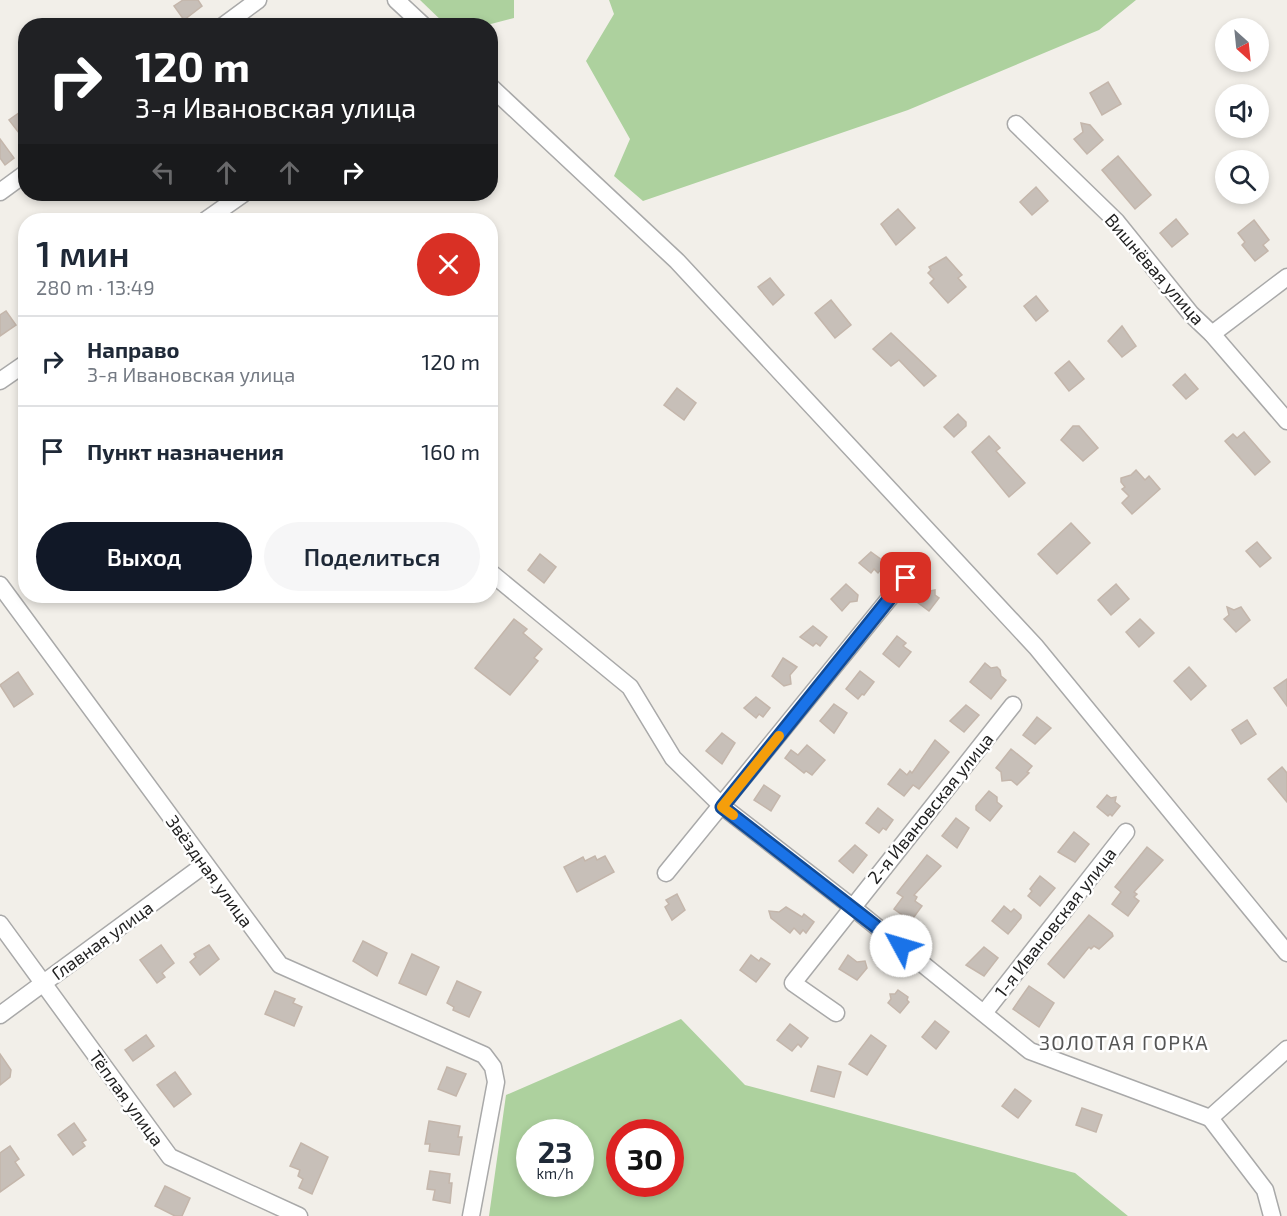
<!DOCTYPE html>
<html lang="ru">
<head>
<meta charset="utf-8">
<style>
	:root { --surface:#fff; --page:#f6f6f7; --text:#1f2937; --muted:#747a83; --line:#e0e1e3; --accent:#111827 }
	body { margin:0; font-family:"Exo 2",sans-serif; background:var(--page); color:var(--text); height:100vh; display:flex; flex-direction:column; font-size:22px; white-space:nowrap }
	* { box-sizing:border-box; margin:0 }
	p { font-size:20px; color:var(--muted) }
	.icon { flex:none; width:33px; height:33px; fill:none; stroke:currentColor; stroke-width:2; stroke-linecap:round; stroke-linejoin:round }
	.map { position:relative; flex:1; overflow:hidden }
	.sheet { position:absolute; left:18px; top:213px; width:480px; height:390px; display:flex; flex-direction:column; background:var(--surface); border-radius:24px; box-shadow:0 3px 9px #0003 }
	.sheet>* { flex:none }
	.top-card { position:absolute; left:18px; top:18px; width:480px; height:183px; border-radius:24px; box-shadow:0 3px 9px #0003; background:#202124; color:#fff; overflow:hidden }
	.needle { width:39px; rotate:153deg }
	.fabs { position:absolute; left:1215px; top:18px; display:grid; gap:12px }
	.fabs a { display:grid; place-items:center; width:54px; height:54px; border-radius:50%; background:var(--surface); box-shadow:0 3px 9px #0003; font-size:30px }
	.speed { position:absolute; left:516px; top:1119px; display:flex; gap:12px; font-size:30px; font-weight:700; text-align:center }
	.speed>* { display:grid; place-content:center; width:78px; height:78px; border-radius:50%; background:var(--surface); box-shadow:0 3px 9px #0003; line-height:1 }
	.speed small { font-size:15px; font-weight:400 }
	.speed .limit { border:9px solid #d22; background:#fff; color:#111 }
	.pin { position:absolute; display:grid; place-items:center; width:51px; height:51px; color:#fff; margin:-26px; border-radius:12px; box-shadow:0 3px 9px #0006 }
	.me { position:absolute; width:66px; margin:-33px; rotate:309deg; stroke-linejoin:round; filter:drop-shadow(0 0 4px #0008) }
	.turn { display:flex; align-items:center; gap:21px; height:126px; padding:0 18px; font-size:27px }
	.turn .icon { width:78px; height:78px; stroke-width:2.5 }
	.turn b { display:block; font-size:42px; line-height:51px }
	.lanes { display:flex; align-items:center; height:57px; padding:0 18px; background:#0003; justify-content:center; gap:30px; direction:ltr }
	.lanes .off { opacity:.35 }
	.round { display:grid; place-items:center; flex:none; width:63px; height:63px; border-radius:32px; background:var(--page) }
	.summary { display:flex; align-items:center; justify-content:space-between; height:102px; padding:0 18px }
	h1 { font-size:36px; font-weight:600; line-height:45px }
	.action { display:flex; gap:12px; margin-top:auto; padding:12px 18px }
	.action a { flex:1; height:69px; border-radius:36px; background:var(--accent); color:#fff; font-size:24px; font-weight:600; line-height:69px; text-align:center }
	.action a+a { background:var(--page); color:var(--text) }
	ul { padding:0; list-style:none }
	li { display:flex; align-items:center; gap:18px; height:90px; padding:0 18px; border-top:2px solid var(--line) }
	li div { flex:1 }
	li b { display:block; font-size:22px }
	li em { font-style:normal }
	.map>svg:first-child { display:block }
	.forest { fill:#add19e; fill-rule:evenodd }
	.building { fill:#c7bfb8; stroke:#c4b6ab; stroke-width:1.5 }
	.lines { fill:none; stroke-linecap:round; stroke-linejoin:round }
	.minor-casing { stroke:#a9a9a9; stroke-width:19 }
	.minor { stroke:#fff; stroke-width:16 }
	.route-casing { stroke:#114b97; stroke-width:15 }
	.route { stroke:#1a73e8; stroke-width:10 }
	.slow { stroke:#f59e0b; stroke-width:10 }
	.labels { text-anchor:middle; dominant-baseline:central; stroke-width:5; stroke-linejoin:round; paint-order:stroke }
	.street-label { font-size:18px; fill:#222; stroke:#fff }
	.neighbourhood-label { font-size:20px; letter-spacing:1.5px; fill:#555; stroke:#fff }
</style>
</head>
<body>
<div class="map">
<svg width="1287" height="1216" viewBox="0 0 1287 1216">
	<rect width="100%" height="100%" fill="#f2efe9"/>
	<g class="forest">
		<path d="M420 0H514V18L487 25H446Z"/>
		<path d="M609 0H1136L1099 30 908 110 643 201 614 176 630 139 586 61 614 14Z"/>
		<path d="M681 1019 745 1085 1075 1173 1128 1216H489L506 1095ZM530 1132H580V1184H530ZM620 1132H670V1184H620Z"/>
	</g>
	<g class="building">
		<path d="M183 0H198L202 6 184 20 174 6Z"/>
		<path d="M1108 82 1121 104 1102 115 1090 93Z"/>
		<path d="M26 108V142L9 120Z"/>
		<path d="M1081 123 1090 125 1103 140 1087 154 1074 139 1083 132Z"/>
		<path d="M0 139 14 158 5 165 0 158Z"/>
		<path d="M1118 156 1151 195 1135 209 1102 170Z"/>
		<path d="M1036 187 1048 201 1032 215 1020 202Z"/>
		<path d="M898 209 915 228 896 245 881 224Z"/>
		<path d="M1176 219 1188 234 1172 247 1160 233Z"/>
		<path d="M1254 220 1269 240 1263 245 1268 251 1255 261 1242 245 1245 242 1238 233Z"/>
		<path d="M946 257 962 275 958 278 966 287 948 303 930 283 934 279 928 273 931 270 929 267Z"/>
		<path d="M770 278 784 295 773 305 758 287Z"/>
		<path d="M1036 296 1048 311 1036 321 1024 306Z"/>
		<path d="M831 300 851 325 835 338 815 313Z"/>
		<path d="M6 311 16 325 0 336V315Z"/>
		<path d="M1122 326 1136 346 1122 357 1108 341Z"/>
		<path d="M891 333 936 376 924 386 899 360 891 366 873 349Z"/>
		<path d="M1069 361 1084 379 1069 391 1055 373Z"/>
		<path d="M1185 374 1198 389 1186 399 1173 385Z"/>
		<path d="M677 388 696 403 684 420 664 405Z"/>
		<path d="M958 414 966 422V426L954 437 944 427Z"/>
		<path d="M1073 426H1079L1098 448 1083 461 1061 440Z"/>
		<path d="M1244 432 1270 462 1255 475 1225 441 1233 434 1237 438Z"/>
		<path d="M989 436 1000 448 996 451 1025 483 1009 497 972 452Z"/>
		<path d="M1136 470 1145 480 1149 476 1160 489 1132 514 1122 503 1129 496 1122 489 1125 487 1121 482V478L1131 475Z"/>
		<path d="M1071 523 1090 543 1057 574 1038 554Z"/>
		<path d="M1257 542 1271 558 1260 567 1246 551Z"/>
		<path d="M871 552 886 563 878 573 874 569 871 573 859 563Z"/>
		<path d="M540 554 556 567 544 583 528 570Z"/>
		<path d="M846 584 858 595 857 601 850 602 842 611 831 599Z"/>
		<path d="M1116 584 1129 599 1111 615 1098 600Z"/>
		<path d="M925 587 930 591 935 590V595L939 598 929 611 917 602 919 599 917 597Z"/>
		<path d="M1227 607 1234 610 1241 607 1250 620 1236 632 1224 619 1229 615Z"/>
		<path d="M514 619 527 629 523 633 542 649 534 658 538 661 510 695 475 668Z"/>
		<path d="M1140 619 1154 633 1139 647 1126 632Z"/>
		<path d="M813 626 827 637 820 646 816 643 813 646 800 637Z"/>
		<path d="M897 636 906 643 903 646 911 652 899 667 883 654Z"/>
		<path d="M783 658 797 667 790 675 791 684 784 686 772 676Z"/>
		<path d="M985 663 991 668 997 667 1000 670 1001 676 1006 680 991 699 970 682Z"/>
		<path d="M1189 667 1206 686 1191 700 1174 681Z"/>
		<path d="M860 671 874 682 864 695 862 694 858 699 846 689Z"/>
		<path d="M18 672 33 694 14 707 0 685Z"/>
		<path d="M1287 679V706L1274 688Z"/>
		<path d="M756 697 770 708 763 717 759 714 756 718 744 708Z"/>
		<path d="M834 704 847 713 834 733 820 721Z"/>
		<path d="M966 705 979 715 964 732 950 721Z"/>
		<path d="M1037 717 1051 728 1035 744 1023 735Z"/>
		<path d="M1247 720 1256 734 1241 744 1232 730Z"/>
		<path d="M722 733 735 743 722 764 706 751Z"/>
		<path d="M935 740 949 752 919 789 913 785 904 796 888 784 900 769 907 775 910 771 912 773Z"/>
		<path d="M807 745 825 760 812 775 806 771 804 773 785 758 791 750 798 755Z"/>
		<path d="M1011 749 1032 766 1027 772 1029 773 1017 785 1011 780 1002 781 1001 772 996 768Z"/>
		<path d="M1282 767 1287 773V802L1268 779Z"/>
		<path d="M764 785 780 796 771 811 754 800Z"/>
		<path d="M989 791 997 797V802L1002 806 990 821 976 810V806Z"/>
		<path d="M1107 795 1111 798 1116 797 1115 802 1120 806 1112 816 1110 814 1108 816 1097 807Z"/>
		<path d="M878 808 893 820 886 830 883 828 879 833 866 823Z"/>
		<path d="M956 818 969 828 957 848 942 836Z"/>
		<path d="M1074 832 1089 844 1075 862 1058 852Z"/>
		<path d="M855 845 867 855 853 873 839 861Z"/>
		<path d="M1147 847 1163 860 1134 892 1137 894 1134 897 1139 901 1128 916 1112 904 1121 892 1115 887Z"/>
		<path d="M927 855 941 866 914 895 917 897 915 901 922 906 911 921 894 909 903 897 897 893Z"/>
		<path d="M595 856 597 860 605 856 614 872 577 892 564 867 583 857 585 861Z"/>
		<path d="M1040 876 1055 888 1040 906 1028 896 1032 891 1030 889Z"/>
		<path d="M677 894 685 910 672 920 665 907 669 904 666 900Z"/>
		<path d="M1004 906 1011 912 1014 909 1021 915V918L1008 934 992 921Z"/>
		<path d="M786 907 802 917 804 914 814 922 806 933 803 930 800 934 794 928 790 933 771 918 769 911 779 912Z"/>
		<path d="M1089 915 1112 933 1113 936 1099 949 1094 946 1091 949 1089 947 1064 978 1048 964Z"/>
		<path d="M363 941 387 953 377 976 353 961Z"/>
		<path d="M161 945 174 963 162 973 165 977 157 983 140 960Z"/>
		<path d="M209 945 219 959 200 975 190 962 196 957 194 954Z"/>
		<path d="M984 947 998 958 984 976 966 965Z"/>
		<path d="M412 954 439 967 426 995 399 983Z"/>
		<path d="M751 955 759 961 761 958 770 964 756 982 740 970Z"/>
		<path d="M848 955 857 962 865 961 867 968 857 980 839 969Z"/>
		<path d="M457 981 481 992 469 1017 453 1010 454 1007 447 1003Z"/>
		<path d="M1029 986 1054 1003 1039 1027 1013 1009Z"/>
		<path d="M898 990 908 997 907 1000 909 1002 900 1013 888 1003 891 999 890 994H895Z"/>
		<path d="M275 991 295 999 293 1003 302 1007 294 1026 265 1014Z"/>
		<path d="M935 1021 949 1032 936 1049 922 1037Z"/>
		<path d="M790 1024 808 1038 801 1047 798 1044 792 1051 777 1040Z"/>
		<path d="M146 1035 154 1046 133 1061 125 1050Z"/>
		<path d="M871 1035 886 1046 867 1075 849 1064Z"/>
		<path d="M0 1054 11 1070 10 1077 0 1085Z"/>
		<path d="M818 1066 841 1072 834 1097 811 1091Z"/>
		<path d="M447 1067 466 1074 456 1096 438 1089Z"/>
		<path d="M175 1072 191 1094 174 1107 157 1085Z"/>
		<path d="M1015 1089 1031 1101 1018 1118 1002 1106Z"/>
		<path d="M1082 1108 1102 1115 1096 1132 1076 1125Z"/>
		<path d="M429 1121 460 1126 458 1137H462L459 1155 429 1151 430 1144H425Z"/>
		<path d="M74 1123 86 1140 82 1142 85 1146 73 1155 58 1135Z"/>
		<path d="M301 1143 328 1157 312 1194 299 1188 303 1179 298 1176 300 1170 290 1166Z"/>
		<path d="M10 1146 19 1159 15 1162 24 1175 0 1192V1153Z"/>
		<path d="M430 1171 450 1174 449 1183H452L450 1203 433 1200 435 1190 427 1189Z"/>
		<path d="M165 1186 190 1198 182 1216H175L155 1206Z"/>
	</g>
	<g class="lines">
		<defs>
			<g id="minor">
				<path d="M396 0 424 26"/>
				<path d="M223 26 258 0"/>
				<path d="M490 86 677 261 1036 647 1287 953"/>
				<path d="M1016 124 1116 221 1191 314 1212 334 1287 421"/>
				<path d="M0 192 26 173"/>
				<path d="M206 220 243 194"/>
				<path d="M1212 334 1287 277"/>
				<path d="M0 381 26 363"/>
				<path d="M490 572 630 687 673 758 722 806 851 906 1030 1051 1210 1118"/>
				<path d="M0 585 280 965 484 1055 493 1067 496 1082 471 1216"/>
				<path d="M666 873 906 578"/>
				<path d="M0 924 170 1157 299 1216"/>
				<path d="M836 1013 793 983 1013 705"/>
				<path d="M984 1013 1126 832"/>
				<path d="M0 1015 204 865"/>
				<path d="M1210 1118 1265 1190 1272 1216"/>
				<path d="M1210 1118 1287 1049"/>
			</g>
		</defs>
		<use href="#minor" class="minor-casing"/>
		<use href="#minor" class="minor"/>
	</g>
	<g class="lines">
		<defs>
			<path id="route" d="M901 946 722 807 906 578"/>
		</defs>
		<use href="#route" class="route-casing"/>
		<use href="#route" class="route"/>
		<path class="slow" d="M733 815 722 807 779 736"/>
	</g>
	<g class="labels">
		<g class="street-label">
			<text transform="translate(1155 269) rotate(49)">Вишнёвая улица</text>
			<text transform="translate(930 808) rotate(-51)">2-я Ивановская улица</text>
			<text transform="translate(210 871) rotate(54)">Звёздная улица</text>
			<text transform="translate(1055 922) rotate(-52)">1-я Ивановская улица</text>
			<text transform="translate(102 940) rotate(-36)">Главная улица</text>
			<text transform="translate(127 1098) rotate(54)">Тёплая улица</text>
		</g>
		<g class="neighbourhood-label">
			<text x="1124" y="1042">ЗОЛОТАЯ ГОРКА</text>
		</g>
	</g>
</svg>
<div class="fabs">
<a><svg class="needle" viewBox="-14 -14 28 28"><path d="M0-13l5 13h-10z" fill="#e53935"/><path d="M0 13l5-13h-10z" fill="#747a83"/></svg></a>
<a><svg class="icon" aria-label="sound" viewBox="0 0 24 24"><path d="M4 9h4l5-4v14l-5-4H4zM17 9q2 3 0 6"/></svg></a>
<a><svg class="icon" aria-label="search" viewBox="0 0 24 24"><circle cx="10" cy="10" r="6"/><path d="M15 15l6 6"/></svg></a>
</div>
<div class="speed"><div>23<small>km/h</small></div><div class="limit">30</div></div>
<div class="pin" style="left:906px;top:578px;background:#d93025"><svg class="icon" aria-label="arrive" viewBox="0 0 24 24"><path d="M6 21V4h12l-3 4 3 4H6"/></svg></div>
<svg class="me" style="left:901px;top:946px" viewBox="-20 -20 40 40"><circle r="19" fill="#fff"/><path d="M0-13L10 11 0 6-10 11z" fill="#1a73e8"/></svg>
<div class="top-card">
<div class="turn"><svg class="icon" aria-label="right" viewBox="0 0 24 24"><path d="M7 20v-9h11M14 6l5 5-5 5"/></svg><div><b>120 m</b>3-я Ивановская улица</div></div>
<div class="lanes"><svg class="icon off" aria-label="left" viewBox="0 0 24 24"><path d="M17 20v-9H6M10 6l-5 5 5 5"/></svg><svg class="icon off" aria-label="ahead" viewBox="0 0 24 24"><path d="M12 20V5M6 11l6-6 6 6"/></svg><svg class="icon off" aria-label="ahead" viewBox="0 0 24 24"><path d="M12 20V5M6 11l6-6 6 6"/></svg><svg class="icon" aria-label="right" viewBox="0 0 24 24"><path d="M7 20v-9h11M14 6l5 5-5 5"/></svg></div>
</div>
<section class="sheet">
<div class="summary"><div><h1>1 мин</h1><p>280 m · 13:49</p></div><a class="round" style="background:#d93025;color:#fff"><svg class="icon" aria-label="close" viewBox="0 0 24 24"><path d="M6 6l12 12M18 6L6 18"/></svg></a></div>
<ul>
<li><svg class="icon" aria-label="right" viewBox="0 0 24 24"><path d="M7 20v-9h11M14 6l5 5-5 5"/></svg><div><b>Направо</b><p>3-я Ивановская улица</p></div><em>120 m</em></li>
<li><svg class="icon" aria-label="arrive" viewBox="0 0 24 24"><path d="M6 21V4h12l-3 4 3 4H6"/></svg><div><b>Пункт назначения</b></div><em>160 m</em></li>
</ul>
<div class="action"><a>Выход</a><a>Поделиться</a></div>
</section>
</div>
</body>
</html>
